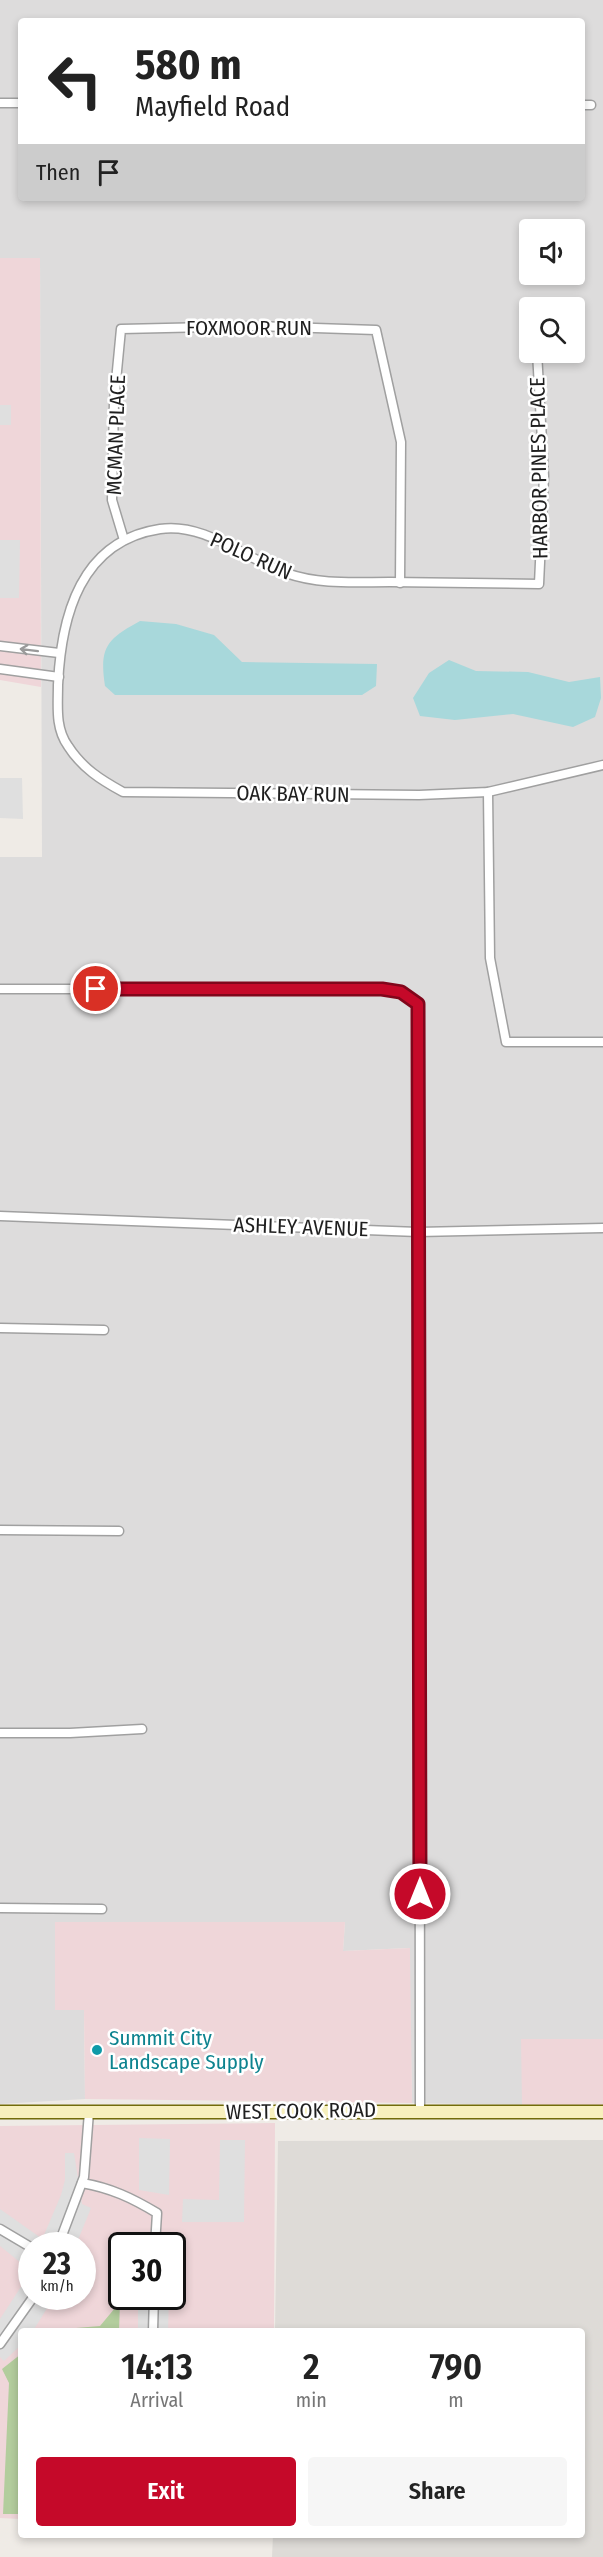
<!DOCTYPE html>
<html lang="en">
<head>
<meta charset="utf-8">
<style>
	:root { --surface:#fff; --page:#f6f6f6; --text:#222; --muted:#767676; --accent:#c50929 }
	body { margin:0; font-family:"Fira Sans Condensed",sans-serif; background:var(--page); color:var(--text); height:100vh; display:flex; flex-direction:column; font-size:22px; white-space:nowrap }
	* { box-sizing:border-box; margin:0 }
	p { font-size:20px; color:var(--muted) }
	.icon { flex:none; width:33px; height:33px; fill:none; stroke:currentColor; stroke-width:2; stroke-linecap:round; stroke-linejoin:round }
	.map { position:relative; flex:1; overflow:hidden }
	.details { position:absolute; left:18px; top:2328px; width:567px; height:210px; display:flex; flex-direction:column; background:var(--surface); border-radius:6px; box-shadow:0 3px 9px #0003 }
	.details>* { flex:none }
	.hud { position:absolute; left:18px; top:18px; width:567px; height:183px; border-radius:6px; box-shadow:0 3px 9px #0003; background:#fff; color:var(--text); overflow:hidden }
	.controls { position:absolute; left:519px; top:219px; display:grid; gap:12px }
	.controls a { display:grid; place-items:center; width:66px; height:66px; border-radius:6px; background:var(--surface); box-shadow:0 3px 9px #0003; font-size:30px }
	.speed { position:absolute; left:18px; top:2232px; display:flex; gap:12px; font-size:30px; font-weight:700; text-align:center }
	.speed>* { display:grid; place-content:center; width:78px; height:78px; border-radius:50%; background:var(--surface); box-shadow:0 3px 9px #0003; line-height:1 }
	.speed small { font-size:15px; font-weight:400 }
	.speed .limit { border:3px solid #111; border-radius:9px; background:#fff; color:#111 }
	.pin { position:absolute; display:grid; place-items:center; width:51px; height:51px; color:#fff; margin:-26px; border:3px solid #fff; border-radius:50%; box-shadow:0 2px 6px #0007 }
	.me { position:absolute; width:66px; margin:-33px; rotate:0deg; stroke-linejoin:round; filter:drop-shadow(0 0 4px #0008) }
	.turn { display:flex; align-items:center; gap:21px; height:126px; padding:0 18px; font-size:27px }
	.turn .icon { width:78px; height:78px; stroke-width:2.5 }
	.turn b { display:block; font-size:42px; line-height:51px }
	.then { display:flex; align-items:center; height:57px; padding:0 18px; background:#0003; gap:12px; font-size:22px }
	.eta { display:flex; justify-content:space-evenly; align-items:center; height:102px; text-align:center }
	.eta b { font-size:36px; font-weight:600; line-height:42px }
	.cta { display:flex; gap:12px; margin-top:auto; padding:12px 18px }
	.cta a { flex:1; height:69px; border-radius:6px; background:var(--accent); color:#fff; font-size:24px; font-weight:600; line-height:69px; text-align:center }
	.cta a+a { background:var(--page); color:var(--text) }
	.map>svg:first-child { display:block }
	.residential { fill:#dddcdc; fill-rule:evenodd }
	.commercial { fill:#efd6d9; fill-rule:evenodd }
	.airport { fill:#dedbd7 }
	.forest { fill:#b3cd9d }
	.parking { fill:#dfdfdf }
	.water { fill:#a8d8db }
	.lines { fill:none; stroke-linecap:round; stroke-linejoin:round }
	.street-casing { stroke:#a0a0a0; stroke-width:11 }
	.secondary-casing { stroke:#726c0a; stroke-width:15 }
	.street { stroke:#fff; stroke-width:8 }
	.secondary { stroke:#f7f0bd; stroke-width:12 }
	.oneway { stroke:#9a9a9a }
	.route-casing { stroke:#80061b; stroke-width:15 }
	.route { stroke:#c50929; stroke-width:10 }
	.culture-dot { fill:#0f9aa8; stroke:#fff; stroke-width:2 }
	.labels { text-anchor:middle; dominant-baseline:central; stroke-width:5; stroke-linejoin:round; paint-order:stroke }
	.street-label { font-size:21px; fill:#1f1f1f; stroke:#fff }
	.culture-label { font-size:21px; fill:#0d838f; stroke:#fff; text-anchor:start }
</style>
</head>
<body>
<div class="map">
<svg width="603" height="2557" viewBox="0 0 603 2557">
	<rect width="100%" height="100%" fill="#efebe6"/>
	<path class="residential" d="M0 0H603V2039H522V2105L412 2103 409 1948 343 1951 345 1922H56L55 2009 84 2010 85 2099 0 2104V857H42L40 258H0ZM21 21H582V198H21ZM530 230H574V274H530ZM530 308H574V352H530Z"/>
	<g class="commercial">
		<path d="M0 258H40L41 687 0 680Z"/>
		<path d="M55 1922H345L343 1951 410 1948 412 2103 85 2099 84 2010H55Z"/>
		<path d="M521 2039H603V2105H522Z"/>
		<path d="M275 2123 274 2331H21V2519L0 2518V2126ZM32 2246H82V2296H32ZM122 2246H172V2296H122Z"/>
	</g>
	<path class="airport" d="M603 2140V2557H272L273 2535H582V2331H275L278 2141Z"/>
	<g class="forest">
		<path d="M120 2302 119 2331H40L100 2326Z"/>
		<path d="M21 2354V2514H3L9 2383 2 2369Z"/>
	</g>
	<g class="parking">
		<rect x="0" y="405" width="11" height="20"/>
		<path d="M0 540H20L19 598H0Z"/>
		<path d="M0 778H22L23 819 0 818Z"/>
		<path d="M139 2138 170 2139 169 2195 139 2190Z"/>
		<path d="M220 2140H245L244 2222H182L183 2199 219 2200Z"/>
		<path d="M65 2153H74L82 2204 91 2208 76 2245H55L52 2240 44 2235 61 2195 65 2180Z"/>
		<path d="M0 2209 41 2238 37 2245 32 2246 31 2251 21 2263 0 2246Z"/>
		<path d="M160 2233H170L169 2245 138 2246V2236Z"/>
		<path d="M30 2273 32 2296 54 2297 33 2331H21V2345L4 2361 0 2357V2319Z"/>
		<path d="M138 2297H169L168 2331H138Z"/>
	</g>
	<g class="water">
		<path d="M140 621 176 624 214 635 242 662 377 664 376 686 362 695H115L105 686C99 647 107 639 140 621Z"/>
		<path d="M449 660 476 671 528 672 569 682 600 677 601 698 595 717 573 727 513 714 455 720 420 716 413 698 429 673Z"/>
	</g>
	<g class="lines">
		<defs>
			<g id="street">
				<path d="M0 103H21"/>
				<path d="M582 105H591"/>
				<path d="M537 352 544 476 539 584C489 583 439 583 390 582 354 582 320 585 286 573 246 559 204 522 160 529 80 541 61 617 58 685 58 706 55 728 68 746 82 768 101 780 123 792L419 795 488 792 603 765"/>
				<path d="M124 540 112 500 114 402 121 329 255 326 376 330 401 442 400 583"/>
				<path d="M0 646 59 653"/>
				<path d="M0 669 59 677"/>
				<path d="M488 792 490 958 506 1042H603"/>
				<path d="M0 989H382L401 992 419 1004 420 2110"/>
				<path d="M0 1216 418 1232 603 1228"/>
				<path d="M0 1328 104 1330"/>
				<path d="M0 1530 119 1531"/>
				<path d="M0 1733H70L142 1729"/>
				<path d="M0 1908 102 1909"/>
				<path d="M82 2183C111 2188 132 2198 157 2213L155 2246"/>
				<path d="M0 2229 32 2248"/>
				<path d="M58 2246 84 2177 89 2112"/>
				<path d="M153 2331 154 2296"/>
				<path d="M0 2344 34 2296"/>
			</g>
			<path id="secondary" d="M0 2112H603"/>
		</defs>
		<use href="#street" class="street-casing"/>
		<use href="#secondary" class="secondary-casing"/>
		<use href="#street" class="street"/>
		<use href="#secondary" class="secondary"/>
	</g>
	<defs><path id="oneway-shaft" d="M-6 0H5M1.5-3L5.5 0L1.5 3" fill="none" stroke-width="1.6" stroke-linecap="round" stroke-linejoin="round" transform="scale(1.5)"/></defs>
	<use class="oneway" href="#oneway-shaft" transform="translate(29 650) rotate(-173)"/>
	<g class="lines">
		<defs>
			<path id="route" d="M96 989H382L401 992 418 1004 420 1894"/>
		</defs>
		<use href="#route" class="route-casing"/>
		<use href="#route" class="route"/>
	</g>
	<circle class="culture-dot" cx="97" cy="2050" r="6"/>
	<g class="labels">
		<g class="street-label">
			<text x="249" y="328">FOXMOOR RUN</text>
			<text transform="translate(116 435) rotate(-88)">MCMAN PLACE</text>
			<text transform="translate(539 468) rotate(-91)">HARBOR PINES PLACE</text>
			<text transform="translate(251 556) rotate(24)">POLO RUN</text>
			<text transform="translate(293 794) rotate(1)">OAK BAY RUN</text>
			<text transform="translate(301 1227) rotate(2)">ASHLEY AVENUE</text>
			<text transform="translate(301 2111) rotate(-1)">WEST COOK ROAD</text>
		</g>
		<g class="culture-label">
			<text x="109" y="2038">Summit City<tspan x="109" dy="24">Landscape Supply</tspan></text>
		</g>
	</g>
</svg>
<div class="controls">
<a><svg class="icon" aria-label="sound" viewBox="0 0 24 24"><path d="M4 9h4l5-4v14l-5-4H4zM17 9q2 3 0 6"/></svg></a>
<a><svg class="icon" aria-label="search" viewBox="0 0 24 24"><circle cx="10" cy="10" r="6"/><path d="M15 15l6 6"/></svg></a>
</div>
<div class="speed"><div>23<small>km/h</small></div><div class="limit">30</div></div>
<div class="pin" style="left:96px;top:989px;background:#d93025"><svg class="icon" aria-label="arrive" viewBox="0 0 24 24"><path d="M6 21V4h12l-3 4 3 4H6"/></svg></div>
<svg class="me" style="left:420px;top:1894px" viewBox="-20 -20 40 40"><circle r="17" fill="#c50929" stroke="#fff" stroke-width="3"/><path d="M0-11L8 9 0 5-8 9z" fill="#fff"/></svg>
<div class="hud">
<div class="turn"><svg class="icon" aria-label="left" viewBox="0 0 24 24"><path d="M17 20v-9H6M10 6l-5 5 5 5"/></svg><div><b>580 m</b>Mayfield Road</div></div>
<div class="then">Then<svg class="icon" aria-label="arrive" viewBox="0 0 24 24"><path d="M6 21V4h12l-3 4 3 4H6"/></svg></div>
</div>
<section class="details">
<div class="eta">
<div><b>14:13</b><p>Arrival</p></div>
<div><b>2</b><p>min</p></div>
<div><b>790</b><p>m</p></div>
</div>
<div class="cta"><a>Exit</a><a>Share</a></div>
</section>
</div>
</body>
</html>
